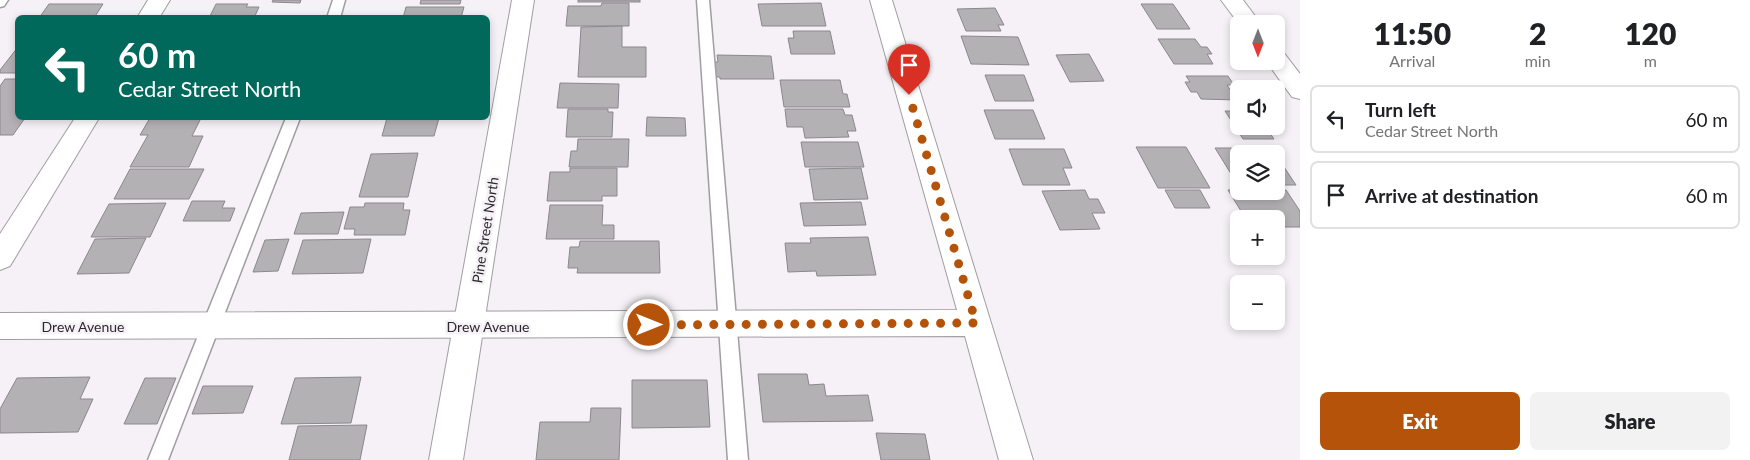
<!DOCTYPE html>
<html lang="en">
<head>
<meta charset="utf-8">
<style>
	:root { --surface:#fff; --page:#f2f2f2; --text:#202124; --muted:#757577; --line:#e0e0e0; --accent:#b45309 }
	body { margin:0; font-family:Lato,sans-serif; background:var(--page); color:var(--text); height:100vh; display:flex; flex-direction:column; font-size:19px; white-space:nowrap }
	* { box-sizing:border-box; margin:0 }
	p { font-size:16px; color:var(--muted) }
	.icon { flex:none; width:28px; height:28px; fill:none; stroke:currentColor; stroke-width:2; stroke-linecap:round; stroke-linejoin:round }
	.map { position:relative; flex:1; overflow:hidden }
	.sheet { display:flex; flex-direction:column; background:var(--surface); width:450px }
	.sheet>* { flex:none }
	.top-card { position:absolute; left:15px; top:15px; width:475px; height:105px; border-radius:8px; box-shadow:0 2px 8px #0003; background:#00695c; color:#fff; overflow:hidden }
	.needle { width:32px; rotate:180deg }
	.controls { position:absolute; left:1230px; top:15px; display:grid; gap:10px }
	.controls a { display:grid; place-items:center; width:55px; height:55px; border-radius:8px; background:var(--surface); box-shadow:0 2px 8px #0003; font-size:25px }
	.pin { position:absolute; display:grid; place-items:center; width:42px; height:42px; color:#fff; margin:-51px -21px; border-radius:50% 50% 50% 0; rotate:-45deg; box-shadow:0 0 5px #0007 }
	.pin .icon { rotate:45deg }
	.me { position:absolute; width:55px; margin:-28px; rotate:90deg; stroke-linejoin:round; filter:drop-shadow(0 0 4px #0008) }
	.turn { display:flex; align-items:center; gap:18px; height:105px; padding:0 20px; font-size:22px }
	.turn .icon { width:65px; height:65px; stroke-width:2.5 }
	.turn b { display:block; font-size:35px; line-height:42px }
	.eta { display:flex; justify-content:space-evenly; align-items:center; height:85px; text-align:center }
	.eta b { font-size:30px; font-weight:800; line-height:35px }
	.action { display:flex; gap:10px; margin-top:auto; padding:10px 20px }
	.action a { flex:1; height:58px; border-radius:8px; background:var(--accent); color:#fff; font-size:20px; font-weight:800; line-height:58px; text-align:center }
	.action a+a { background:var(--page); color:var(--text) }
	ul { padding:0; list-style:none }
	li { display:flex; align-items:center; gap:15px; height:68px; margin:0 10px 8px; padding:0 10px; border:2px solid var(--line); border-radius:8px }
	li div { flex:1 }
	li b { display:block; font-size:19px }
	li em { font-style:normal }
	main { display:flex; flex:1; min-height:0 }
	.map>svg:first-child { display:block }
	.building { fill:#b4b1b5; stroke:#8b888d }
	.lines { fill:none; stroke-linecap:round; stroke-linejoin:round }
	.lane-casing { stroke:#a19da2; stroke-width:3 }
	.street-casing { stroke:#a19da2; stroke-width:2 }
	.secondary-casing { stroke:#a19da2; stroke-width:2 }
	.lane { fill:#fff; fill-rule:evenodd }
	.street { fill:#fff; fill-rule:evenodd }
	.secondary { fill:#fff; fill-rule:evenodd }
	.route { stroke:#b45309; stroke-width:9; stroke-dasharray:0 16.2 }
	.labels { text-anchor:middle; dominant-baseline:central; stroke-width:5; stroke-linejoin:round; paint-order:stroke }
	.street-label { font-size:14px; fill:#2c2a2c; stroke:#f5f1f6 }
</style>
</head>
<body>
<main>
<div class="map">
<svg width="1300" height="460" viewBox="0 0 1300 460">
	<rect width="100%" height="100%" fill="#f5f1f6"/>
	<g class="building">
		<path d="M273 0H301L300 3 272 2Z"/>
		<path d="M421 0H461L460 4H420Z"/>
		<rect x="578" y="0" width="62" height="2"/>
		<path d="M602 3H629V26H566L568 6H601Z"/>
		<path d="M821 3 826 26H762L758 4Z"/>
		<path d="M49 4H103L94 18H39Z"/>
		<path d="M216 4H248L246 7H259L254 18H209Z"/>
		<path d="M1141 4H1173L1190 29H1157Z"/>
		<path d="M406 7H464L461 18H403Z"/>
		<path d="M995 8 1004 25H998L1001 31H966L957 9Z"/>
		<path d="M622 26V47H646V77H578L581 27Z"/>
		<path d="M793 31H830L835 54H791L788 38H794Z"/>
		<path d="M961 36 1018 37 1029 65 971 64Z"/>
		<path d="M1158 39H1195L1201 47H1207L1212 54H1207L1213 64H1174Z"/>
		<path d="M18 47V73H0V70Z"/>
		<path d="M1089 54 1104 81 1070 82 1056 55Z"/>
		<path d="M717 55 771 56 774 79H720V77H714L713 62H718Z"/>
		<path d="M985 75H1024L1034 101H995Z"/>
		<path d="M1186 76H1228L1234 85H1227L1237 100 1201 99 1197 92H1191L1185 82H1190Z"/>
		<path d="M5 79H18V118H25L13 135H0V86Z"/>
		<path d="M780 80H840L843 94H847L850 107H784Z"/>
		<path d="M560 83 619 84 618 108H557Z"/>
		<path d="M568 109H608V112H613L612 137H566Z"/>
		<path d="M785 109H843L845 115H852L856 131H847L849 137 805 138 803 127H787Z"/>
		<path d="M984 110H1033L1045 139H995Z"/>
		<path d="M1225 111H1239V126H1265L1274 139H1243Z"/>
		<path d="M647 117 685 118 686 136H646Z"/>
		<path d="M150 118H201L192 136H203L189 167H130L148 135H140Z"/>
		<path d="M387 118H439L434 136H382Z"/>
		<path d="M578 139H629L628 167H569L571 151H577Z"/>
		<path d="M801 142H858L864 167H805Z"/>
		<path d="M1136 147H1186L1210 188H1158Z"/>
		<path d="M1215 148H1272L1276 154H1239L1238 185Z"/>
		<path d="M1009 149H1064L1072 168H1063L1070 185H1023Z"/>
		<path d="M418 153 408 197H359L371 154Z"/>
		<path d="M1276 155 1296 185H1276Z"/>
		<path d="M570 168H617V196H602V201H547L550 172H570Z"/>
		<path d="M861 168 868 199 814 200 809 169Z"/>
		<path d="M130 169H204L189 199H114Z"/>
		<path d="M1085 190 1089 199H1098L1105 213H1092L1100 229 1060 230 1042 191Z"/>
		<path d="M1165 190H1200L1210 208H1175Z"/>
		<path d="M1228 190H1239V191L1286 190 1300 211V227H1276V219H1246Z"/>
		<path d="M192 201H225L222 208H235L230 221H183Z"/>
		<path d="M861 202 866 225 804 226 800 203Z"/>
		<path d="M166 203 150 237H91L109 204Z"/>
		<path d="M365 203H404L403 210H410L405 235H354L355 229H344L350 207H364Z"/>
		<path d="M550 205H603L602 225H614V239H546Z"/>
		<path d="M344 212 338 234H294L301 213Z"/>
		<path d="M868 237 876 275 817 276 816 271 788 272 785 243H811L810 238Z"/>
		<path d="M146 238 129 273 77 274 95 239Z"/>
		<path d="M289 239 278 271 253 272 265 240Z"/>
		<path d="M371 239 363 273 292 274 303 240Z"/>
		<path d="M580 241H659L660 273H577L578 268H568L570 247H579Z"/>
		<path d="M758 374H807L809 385 824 384 826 396 868 395 873 421 763 422Z"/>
		<path d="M90 377 80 399H93L78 432 0 433V409L17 378Z"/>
		<path d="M361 377 351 423 281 424 295 378Z"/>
		<path d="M145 378H176L157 424H124Z"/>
		<path d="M632 380H707L710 427 632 428Z"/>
		<path d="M203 386H253L243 413 192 414Z"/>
		<path d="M591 408H621L619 460H536L540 422H590Z"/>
		<path d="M367 425 360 460H289L298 426Z"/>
		<path d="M876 433 925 434 930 460H881Z"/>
	</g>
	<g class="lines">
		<defs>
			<g id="lane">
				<path d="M0 0H8L4 6 0 7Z"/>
				<path d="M333 0H345L340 18H327Z"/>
				<path d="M697 0H709L748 460H728Z"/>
				<path d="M286 118H300L168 460H148Z"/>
			</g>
			<g id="street">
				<path d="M148 0H170L159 18H137Z"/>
				<path d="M870 0H892L1033 460H999L965 336 0 339V313L957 310Z"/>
				<path d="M1221 0H1243L1261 24H1239Z"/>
				<path d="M1276 51 1284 53 1300 74V99L1292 97 1266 61H1276Z"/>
				<path d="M75 118H99L10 266 0 270V234Z"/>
			</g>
			<path id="secondary" d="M512 0H534L463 460H429Z"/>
		</defs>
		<use href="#lane" class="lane-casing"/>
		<use href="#street" class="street-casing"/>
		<use href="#secondary" class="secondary-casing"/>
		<use href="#lane" class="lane"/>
		<use href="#street" class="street"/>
		<use href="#secondary" class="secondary"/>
	</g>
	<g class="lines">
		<path class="route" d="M649 325 976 323 909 95"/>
	</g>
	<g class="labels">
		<g class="street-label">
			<text transform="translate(485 230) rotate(-81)">Pine Street North</text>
			<text x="83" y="326">Drew Avenue</text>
			<text x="488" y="326">Drew Avenue</text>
		</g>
	</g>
</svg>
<div class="controls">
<a><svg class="needle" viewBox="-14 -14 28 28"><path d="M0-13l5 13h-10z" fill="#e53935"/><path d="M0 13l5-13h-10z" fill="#757577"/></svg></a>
<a><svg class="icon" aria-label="sound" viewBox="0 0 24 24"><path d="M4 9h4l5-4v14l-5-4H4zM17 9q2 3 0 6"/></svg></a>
<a><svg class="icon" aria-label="layers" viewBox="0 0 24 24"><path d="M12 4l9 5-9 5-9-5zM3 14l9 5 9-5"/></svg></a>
<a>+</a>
<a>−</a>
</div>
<div class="pin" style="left:909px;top:95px;background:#d93025"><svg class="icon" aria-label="arrive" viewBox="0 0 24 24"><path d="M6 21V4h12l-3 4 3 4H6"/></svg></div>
<svg class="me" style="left:649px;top:325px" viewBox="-20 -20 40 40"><circle r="17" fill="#b45309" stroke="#fff" stroke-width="3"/><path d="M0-11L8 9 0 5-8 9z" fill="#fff"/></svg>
<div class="top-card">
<div class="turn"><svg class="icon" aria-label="left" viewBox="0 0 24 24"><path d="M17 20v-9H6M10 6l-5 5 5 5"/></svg><div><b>60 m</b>Cedar Street North</div></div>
</div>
</div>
<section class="sheet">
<div class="eta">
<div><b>11:50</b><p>Arrival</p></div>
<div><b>2</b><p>min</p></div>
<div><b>120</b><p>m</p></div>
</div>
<ul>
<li><svg class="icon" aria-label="left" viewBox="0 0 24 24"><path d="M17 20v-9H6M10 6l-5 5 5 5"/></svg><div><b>Turn left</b><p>Cedar Street North</p></div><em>60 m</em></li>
<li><svg class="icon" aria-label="arrive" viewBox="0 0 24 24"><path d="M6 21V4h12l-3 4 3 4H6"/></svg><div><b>Arrive at destination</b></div><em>60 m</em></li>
</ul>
<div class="action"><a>Exit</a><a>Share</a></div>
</section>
</main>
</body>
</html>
